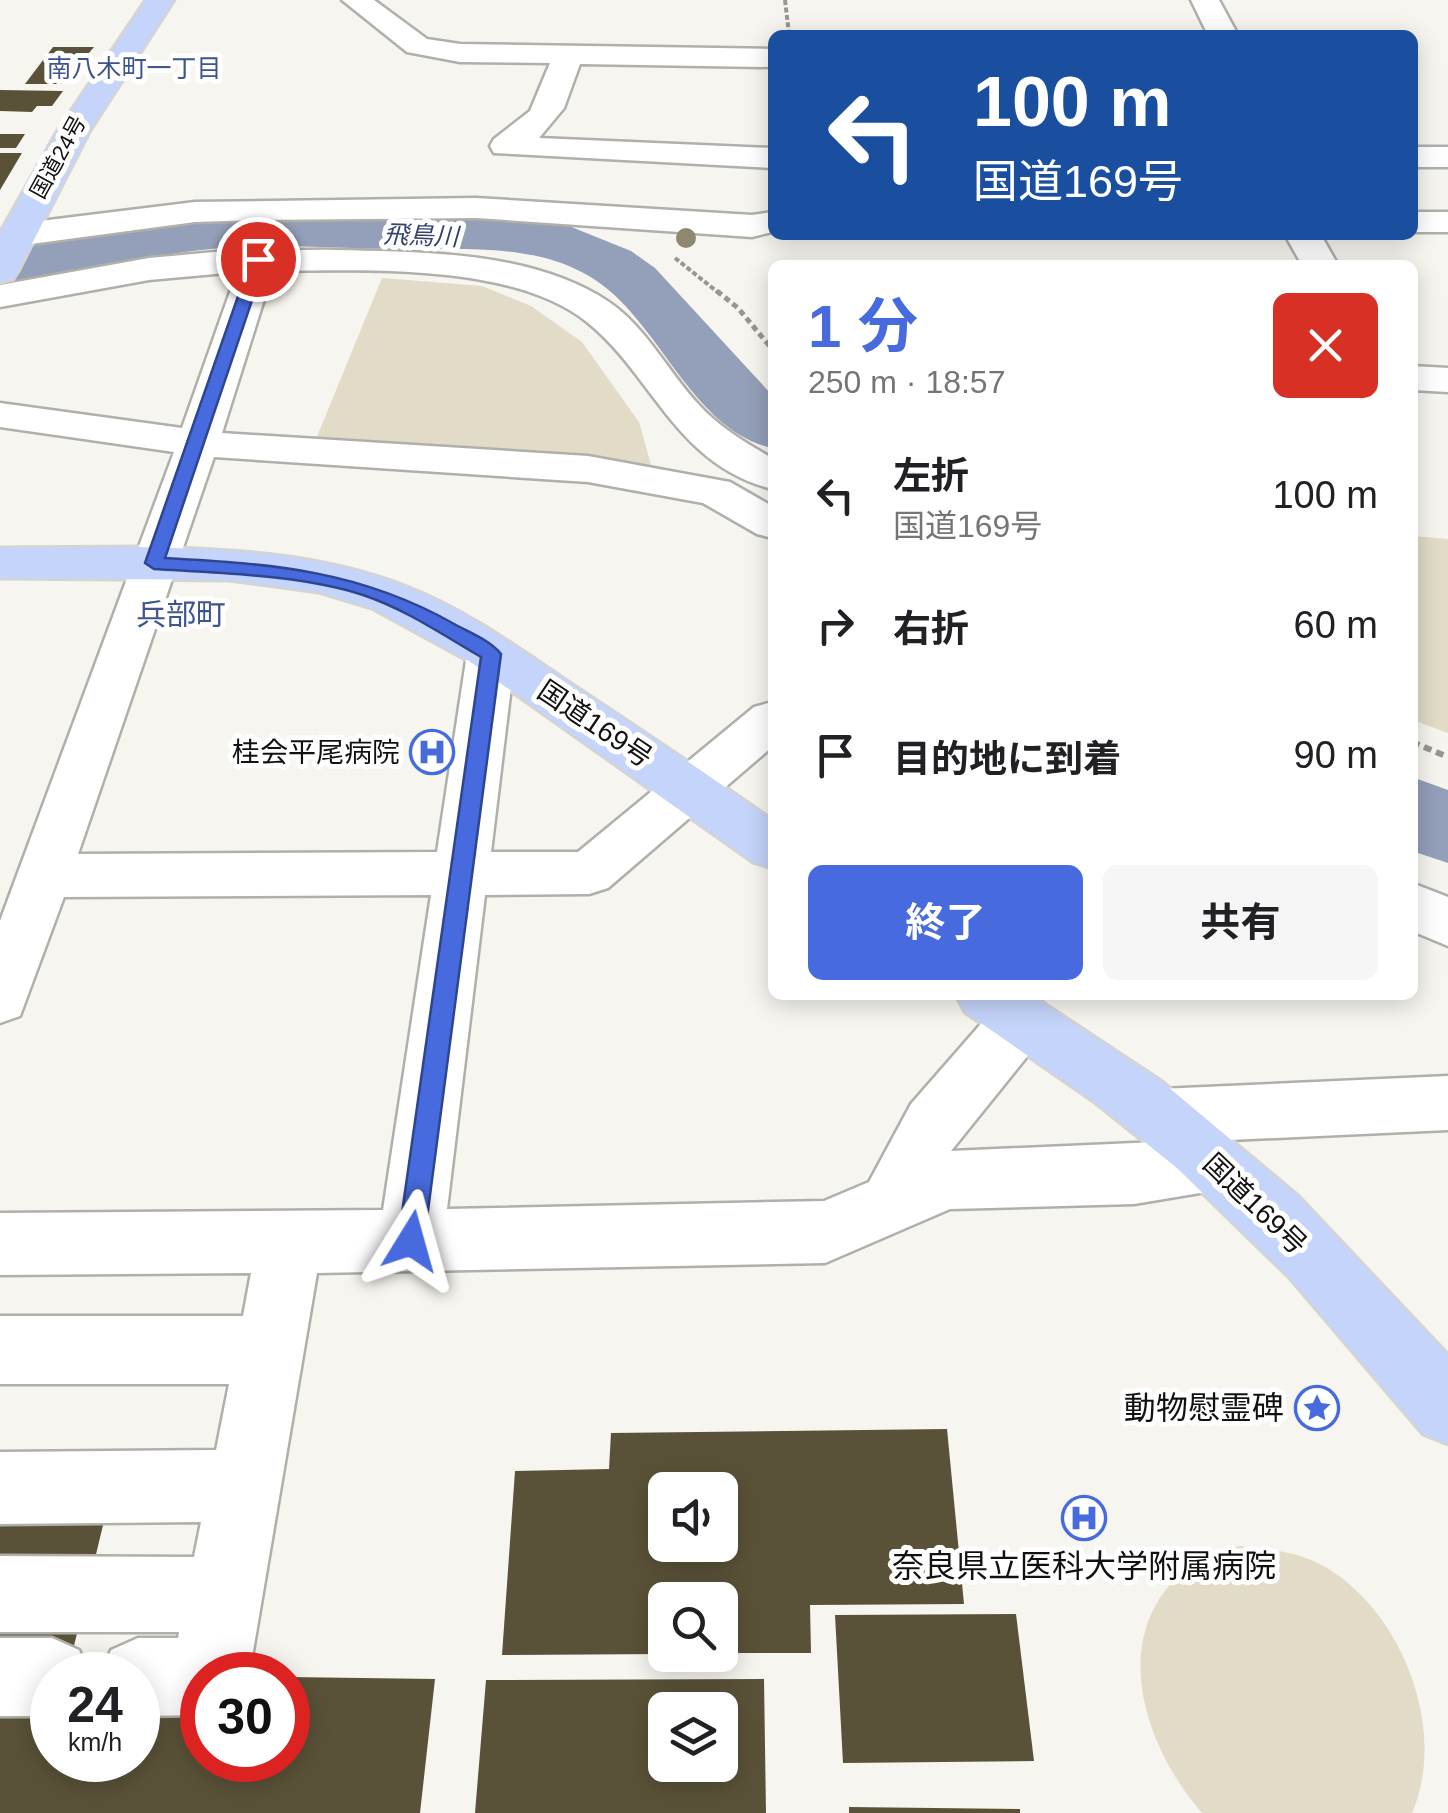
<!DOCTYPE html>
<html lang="ja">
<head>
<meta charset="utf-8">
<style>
	:root { --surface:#fff; --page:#f6f6f6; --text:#202124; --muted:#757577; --accent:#476bde }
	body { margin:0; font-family:Helvetica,"Noto Sans JP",sans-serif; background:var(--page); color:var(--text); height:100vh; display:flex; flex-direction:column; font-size:38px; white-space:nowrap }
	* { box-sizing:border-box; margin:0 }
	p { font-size:32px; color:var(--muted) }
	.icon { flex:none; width:55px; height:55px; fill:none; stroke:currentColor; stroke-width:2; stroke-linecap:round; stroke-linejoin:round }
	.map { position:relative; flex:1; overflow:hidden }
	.drawer { position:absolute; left:768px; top:260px; width:650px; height:740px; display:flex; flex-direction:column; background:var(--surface); border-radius:15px; box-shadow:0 5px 25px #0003 }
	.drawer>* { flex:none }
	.guide { position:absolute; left:768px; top:30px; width:650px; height:210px; border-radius:15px; box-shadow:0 5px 25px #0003; background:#1a4fa0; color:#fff; overflow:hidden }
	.fabs { position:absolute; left:648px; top:1472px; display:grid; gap:20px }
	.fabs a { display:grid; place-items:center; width:90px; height:90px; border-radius:15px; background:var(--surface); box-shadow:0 5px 25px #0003; font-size:50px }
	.speed { position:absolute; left:30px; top:1652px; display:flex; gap:20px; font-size:50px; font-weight:700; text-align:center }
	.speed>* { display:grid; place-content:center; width:130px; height:130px; border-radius:50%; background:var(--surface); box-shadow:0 5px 25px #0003; line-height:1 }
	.speed small { font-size:25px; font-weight:400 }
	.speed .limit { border:15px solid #d22; background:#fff; color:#111 }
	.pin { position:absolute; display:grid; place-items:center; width:85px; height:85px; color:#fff; margin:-42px; border:5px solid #fff; border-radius:50%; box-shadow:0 2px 10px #0007 }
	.me { position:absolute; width:110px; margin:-55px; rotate:8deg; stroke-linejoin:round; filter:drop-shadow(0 0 8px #0008) }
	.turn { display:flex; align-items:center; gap:35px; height:210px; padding:0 40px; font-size:45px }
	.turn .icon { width:130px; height:130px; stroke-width:2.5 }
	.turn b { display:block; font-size:70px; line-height:85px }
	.round { display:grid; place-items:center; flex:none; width:105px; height:105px; border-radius:15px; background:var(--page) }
	.summary { display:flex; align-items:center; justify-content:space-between; height:170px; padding:0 40px }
	h1 { font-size:60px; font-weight:700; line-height:75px; color:var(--accent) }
	.button { display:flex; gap:20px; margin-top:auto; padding:20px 40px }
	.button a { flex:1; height:115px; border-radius:15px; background:var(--accent); color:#fff; font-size:40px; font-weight:700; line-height:115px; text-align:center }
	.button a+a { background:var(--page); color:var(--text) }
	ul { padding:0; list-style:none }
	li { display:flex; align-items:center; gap:30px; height:130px; padding:0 40px }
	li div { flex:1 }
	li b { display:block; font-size:38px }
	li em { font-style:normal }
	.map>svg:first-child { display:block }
	.green { fill:#e1dbc7 }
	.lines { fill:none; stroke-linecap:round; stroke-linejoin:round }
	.river { fill:#949fb9; fill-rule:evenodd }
	.building { fill:#5a5238; fill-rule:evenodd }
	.minor-casing { stroke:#b0afa9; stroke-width:5 }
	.highway-casing { stroke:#d4d4d4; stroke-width:5 }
	.path-far2 { stroke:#989692; stroke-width:4; stroke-dasharray:5 2.5; stroke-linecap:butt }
	.path-far1 { stroke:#989692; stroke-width:5; stroke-dasharray:6 4; stroke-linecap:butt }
	.path { stroke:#989692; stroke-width:6; stroke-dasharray:8 5; stroke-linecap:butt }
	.minor { fill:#fff; fill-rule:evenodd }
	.highway { fill:#c4d4fa; fill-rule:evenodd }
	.tree { fill:#8f8870 }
	.route { fill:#476bde; stroke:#2e4690; stroke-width:2.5 }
	.labels { text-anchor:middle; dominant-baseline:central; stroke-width:10; stroke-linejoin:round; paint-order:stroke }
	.far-street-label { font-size:22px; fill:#12110f; stroke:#fff }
	.far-neighbourhood-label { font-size:25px; fill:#3e548f; stroke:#fff }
	.far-water-label { font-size:25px; font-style:italic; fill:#334269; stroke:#fff }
	.street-label { font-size:28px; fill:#12110f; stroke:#fff }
	.poi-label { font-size:28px; fill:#12110f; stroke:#fff; text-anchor:end }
	.neighbourhood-label { font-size:30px; fill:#3e548f; stroke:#fff }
	.near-poi-label { font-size:32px; fill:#12110f; stroke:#fff; text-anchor:end }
</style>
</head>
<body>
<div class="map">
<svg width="1448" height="1813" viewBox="0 0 1448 1813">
	<rect width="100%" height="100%" fill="#f7f5ef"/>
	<g class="green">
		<path d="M382 278 482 286 531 306 582 342 639 422 651 465 314 444Z"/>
		<path d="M1413 536 1448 539V733L1413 720Z"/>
		<path d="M1239 1546C1270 1549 1300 1552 1327 1568 1403 1614 1448 1730 1412 1813H1202C1141 1743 1104 1625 1196 1562 1208 1554 1225 1551 1239 1546Z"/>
	</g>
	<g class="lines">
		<g class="river">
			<path d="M233 213 507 216 569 226 631 251 655 268 772 395V448C699 432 665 339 611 292 552 241 473 250 400 249 345 249 288 244 232 247 154 253 76 271 0 289V253L109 229Z"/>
			<path d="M1412 777 1448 790V863L1412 851Z"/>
		</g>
	</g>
	<g class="building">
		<path d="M53 47H94L63 84H25Z"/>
		<path d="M0 90 63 91 52 106H37L32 112 0 111Z"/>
		<path d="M0 134H25L16 148H0Z"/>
		<path d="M0 153H22L0 190Z"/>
		<path d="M947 1429 964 1604 810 1605 811 1653H720V1600H665V1654L502 1655 515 1471 609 1469 611 1433ZM665 1490H720V1545H665Z"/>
		<path d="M104 1521 67 1675H52V1760H138V1678L202 1676V1760H288V1677L435 1679 420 1813H0V1523Z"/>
		<path d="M1016 1614 1034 1761 843 1763 835 1615Z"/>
		<path d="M764 1679 766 1813H475L486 1680ZM665 1710H720V1765H665Z"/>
		<path d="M849 1807 1020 1809V1813H849Z"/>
	</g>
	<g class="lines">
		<defs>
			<g id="minor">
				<path d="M342 0H374L427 39 460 44 772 49V67L580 64 564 108 539 138 772 148V168L494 153 490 146 494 139 530 111 550 63 460 62 407 52Z"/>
				<path d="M1191 0H1219L1238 35H1208Z"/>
				<rect x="1412" y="147" width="36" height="20"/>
				<path d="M476 198 752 215 772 212V232L752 237 476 218 258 220 195 222 16 246 0 237 4 228 16 224 195 202Z"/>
				<rect x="1412" y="212" width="36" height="20"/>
				<path d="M1285 235H1321L1338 265H1302Z"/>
				<path d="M259 248C283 252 310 249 335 250 423 252 533 251 609 302 647 328 668 372 699 405 720 428 746 443 772 458V489C675 464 654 376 587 322 514 263 364 270 273 271L222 433 588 456 730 482 772 506V538L757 534 703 503 588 482 214 457 78 854 437 852 467 654 474 642 491 637 508 642 515 654 491 852H578L754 707 772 702V747L608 888 589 894 485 895 447 1209 824 1201 869 1182 911 1104 1000 1002 1021 995 1042 1002 1050 1020 1042 1038 951 1151 1157 1142 1138 1135 1129 1116 1138 1097 1160 1089 1448 1076V1130L1230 1140 1243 1162 1234 1182 1212 1191 1134 1204 950 1209 825 1263 317 1273 249 1675H202V1715L138 1716V1675H100L111 1650 138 1638H178L179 1632H0V1556L194 1557 201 1522 0 1524V1452L216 1450 229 1384H0V1316H243L251 1273 0 1275V1213L383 1210 431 895 64 897 20 1016 0 1023V921L174 452 0 427V403L182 428 237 272 149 280 0 307V285L149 258Z"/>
				<path d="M1412 366 1448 368V392L1412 390Z"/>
				<path d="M1412 883 1448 897V946L1412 931Z"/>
				<path d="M0 1638H52L79 1650 90 1675H52V1716H0Z"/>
			</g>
			<g id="highway">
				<path d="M146 0H174L89 132 18 271 13 279 0 282V233L57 132Z"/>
				<path d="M137 547C227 549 321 553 407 587 466 610 518 648 570 683 638 728 706 773 772 820V868L753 862 469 661 372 608 319 592 229 580 0 578V548Z"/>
				<path d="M956 995H1031L1161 1081 1298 1196 1448 1355V1444L1423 1434 1289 1277 1177 1168 1096 1103 965 1012Z"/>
			</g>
		</defs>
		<use href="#minor" class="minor-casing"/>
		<use href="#highway" class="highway-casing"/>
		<g class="path-far2">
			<path d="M785 0 789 34"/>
			<path d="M675 258 720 294"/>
		</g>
		<path class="path-far1" d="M717 291 738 308 772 349"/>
		<path class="path" d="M1412 742 1448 757"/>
		<use href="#minor" class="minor"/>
		<use href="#highway" class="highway"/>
	</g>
	<circle class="tree" cx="686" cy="238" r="10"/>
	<path class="route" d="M258 255 266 259 165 558C273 564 360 570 456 625 471 633 491 641 501 654L424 1241 420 1250 411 1254 402 1250 398 1241 481 657C443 635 405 609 363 595 302 575 219 573 154 569L145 563 251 259Z"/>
	<defs>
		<symbol id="hospital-ring" viewBox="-11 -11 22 22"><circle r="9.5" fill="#fff" stroke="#476bde" stroke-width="1.5"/><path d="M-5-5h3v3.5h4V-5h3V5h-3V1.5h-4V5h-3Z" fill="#476bde"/></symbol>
		<symbol id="sight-ring" viewBox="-11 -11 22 22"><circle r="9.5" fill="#fff" stroke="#476bde" stroke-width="1.5"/><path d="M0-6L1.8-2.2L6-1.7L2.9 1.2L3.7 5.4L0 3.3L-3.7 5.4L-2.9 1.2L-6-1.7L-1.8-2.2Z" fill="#476bde"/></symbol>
	</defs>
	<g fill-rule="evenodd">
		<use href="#hospital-ring" x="407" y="727" width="50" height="50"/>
		<use href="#sight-ring" x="1292" y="1383" width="50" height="50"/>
		<use href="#hospital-ring" x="1059" y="1493" width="50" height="50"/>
	</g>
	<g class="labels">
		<g class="far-street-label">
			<text transform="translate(58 157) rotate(-61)">国道24号</text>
		</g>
		<g class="far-neighbourhood-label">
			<text x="134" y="68">南八木町一丁目</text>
		</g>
		<g class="far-water-label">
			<text transform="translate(421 235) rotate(2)">飛鳥川</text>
		</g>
		<g class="street-label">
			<text transform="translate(595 724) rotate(34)">国道169号</text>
			<text transform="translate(1255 1204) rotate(44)">国道169号</text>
		</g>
		<g class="poi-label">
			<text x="400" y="752">桂会平尾病院</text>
		</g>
		<g class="neighbourhood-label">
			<text x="181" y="614">兵部町</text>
		</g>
		<g class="near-poi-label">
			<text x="1284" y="1408">動物慰霊碑</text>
			<text x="1084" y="1566" text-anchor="middle">奈良県立医科大学附属病院</text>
		</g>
	</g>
</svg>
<div class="fabs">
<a><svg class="icon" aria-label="sound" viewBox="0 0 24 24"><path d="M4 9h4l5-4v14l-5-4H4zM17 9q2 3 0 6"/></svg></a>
<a><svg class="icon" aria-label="search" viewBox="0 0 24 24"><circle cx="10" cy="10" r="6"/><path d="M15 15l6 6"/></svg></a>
<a><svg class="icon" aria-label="layers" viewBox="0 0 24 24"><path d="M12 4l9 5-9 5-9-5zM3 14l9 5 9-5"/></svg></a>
</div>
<div class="speed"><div>24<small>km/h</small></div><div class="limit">30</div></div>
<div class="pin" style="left:258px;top:259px;background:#d93025"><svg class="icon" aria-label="arrive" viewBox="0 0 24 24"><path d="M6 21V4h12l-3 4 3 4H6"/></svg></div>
<svg class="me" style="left:411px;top:1241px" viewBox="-20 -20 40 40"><path d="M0-17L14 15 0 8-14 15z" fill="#476bde" stroke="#fff" stroke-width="4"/></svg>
<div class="guide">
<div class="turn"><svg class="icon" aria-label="left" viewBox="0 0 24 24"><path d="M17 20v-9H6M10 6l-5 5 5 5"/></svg><div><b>100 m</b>国道169号</div></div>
</div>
<section class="drawer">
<div class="summary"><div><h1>1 分</h1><p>250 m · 18:57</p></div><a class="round" style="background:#d93025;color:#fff"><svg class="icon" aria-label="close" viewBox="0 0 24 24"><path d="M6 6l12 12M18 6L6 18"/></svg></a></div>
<ul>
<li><svg class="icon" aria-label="left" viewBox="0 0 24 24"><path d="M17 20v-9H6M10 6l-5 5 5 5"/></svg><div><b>左折</b><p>国道169号</p></div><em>100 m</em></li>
<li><svg class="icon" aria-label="right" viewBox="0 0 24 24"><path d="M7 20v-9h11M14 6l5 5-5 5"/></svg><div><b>右折</b></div><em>60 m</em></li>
<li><svg class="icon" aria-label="arrive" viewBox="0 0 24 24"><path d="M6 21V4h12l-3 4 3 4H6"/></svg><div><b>目的地に到着</b></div><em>90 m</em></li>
</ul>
<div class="button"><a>終了</a><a>共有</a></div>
</section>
</div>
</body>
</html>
